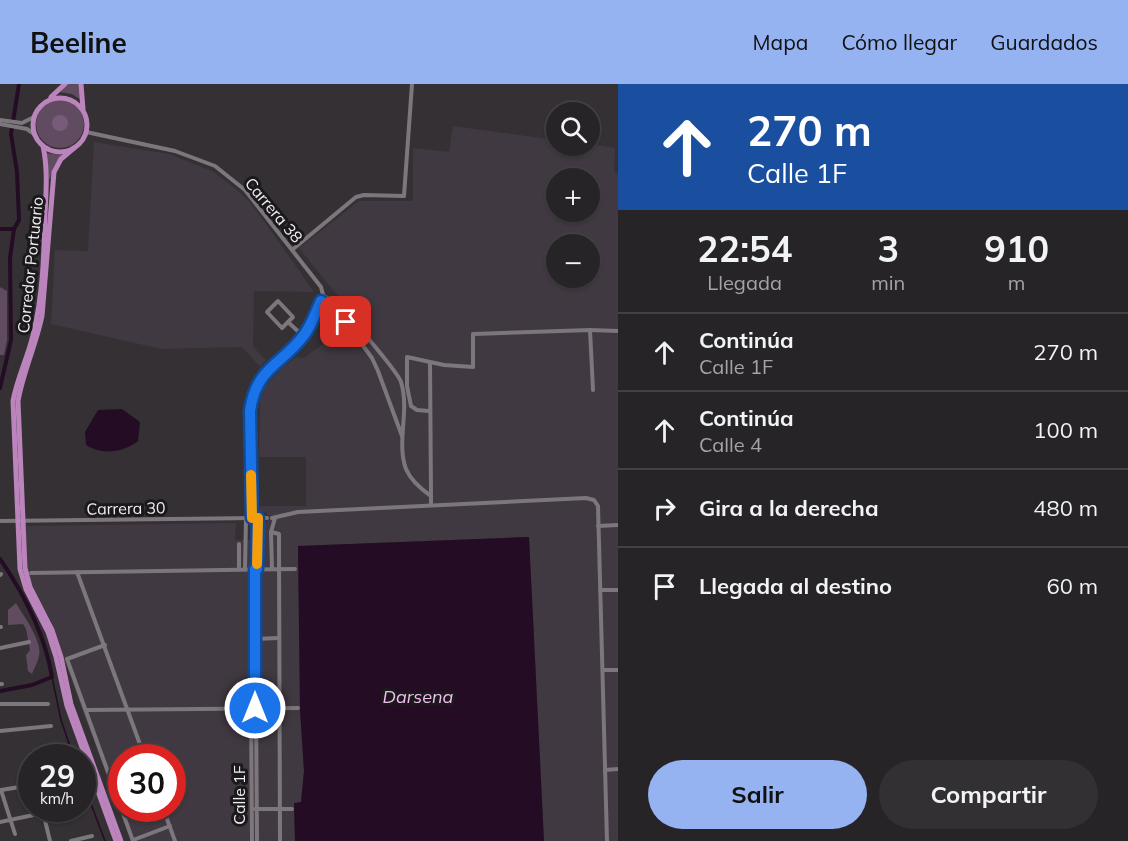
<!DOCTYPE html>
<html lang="es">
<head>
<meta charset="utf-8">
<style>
	:root { --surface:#272427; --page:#333033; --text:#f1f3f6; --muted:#a4a4a7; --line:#434144; --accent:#95b2f1 }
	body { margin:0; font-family:Mulish,sans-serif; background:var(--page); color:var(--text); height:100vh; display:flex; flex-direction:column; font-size:22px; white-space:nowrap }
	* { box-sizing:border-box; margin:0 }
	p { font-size:20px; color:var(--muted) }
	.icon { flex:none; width:33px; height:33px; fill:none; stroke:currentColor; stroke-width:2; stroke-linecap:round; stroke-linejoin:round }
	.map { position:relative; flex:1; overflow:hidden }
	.sheet { display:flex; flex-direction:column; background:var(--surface); width:510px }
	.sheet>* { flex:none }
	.banner { background:#1a4fa0; color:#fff; overflow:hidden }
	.buttons { position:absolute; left:546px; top:18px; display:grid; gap:12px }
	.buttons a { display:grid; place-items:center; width:54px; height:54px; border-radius:50%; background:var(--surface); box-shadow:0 2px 4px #0004,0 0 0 2px var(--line); font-size:30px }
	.speed { position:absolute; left:18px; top:660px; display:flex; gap:12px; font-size:30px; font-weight:700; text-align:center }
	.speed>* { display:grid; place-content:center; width:78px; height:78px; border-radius:50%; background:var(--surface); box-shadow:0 2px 4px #0004,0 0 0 2px var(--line); line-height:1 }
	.speed small { font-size:15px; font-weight:400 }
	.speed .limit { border:9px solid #d22; background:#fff; color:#111 }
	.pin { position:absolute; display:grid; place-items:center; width:51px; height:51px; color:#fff; margin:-26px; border-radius:12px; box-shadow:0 3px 9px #0006 }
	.me { position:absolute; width:66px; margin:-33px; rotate:0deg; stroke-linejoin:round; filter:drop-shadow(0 0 4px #0008) }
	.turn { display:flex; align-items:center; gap:21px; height:126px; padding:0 30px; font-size:27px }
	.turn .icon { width:78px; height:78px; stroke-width:2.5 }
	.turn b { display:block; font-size:42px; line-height:51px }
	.eta { display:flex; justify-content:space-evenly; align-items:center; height:102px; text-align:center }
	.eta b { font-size:36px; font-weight:700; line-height:42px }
	.action { display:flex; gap:12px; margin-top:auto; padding:12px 30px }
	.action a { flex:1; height:69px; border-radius:36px; background:var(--accent); color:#111; font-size:24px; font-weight:700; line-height:69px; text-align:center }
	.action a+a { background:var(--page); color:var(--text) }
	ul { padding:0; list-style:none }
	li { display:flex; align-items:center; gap:18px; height:78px; padding:0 30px; border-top:2px solid var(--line) }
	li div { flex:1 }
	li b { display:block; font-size:22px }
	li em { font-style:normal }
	header { display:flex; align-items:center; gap:36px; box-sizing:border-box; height:84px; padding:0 30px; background:var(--accent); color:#111 }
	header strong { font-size:28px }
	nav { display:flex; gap:33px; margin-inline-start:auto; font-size:21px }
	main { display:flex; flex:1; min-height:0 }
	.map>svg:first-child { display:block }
	.built { fill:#413941; fill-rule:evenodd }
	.green { fill:#604b60 }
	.forest { fill:#785b79 }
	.water { fill:#240c25 }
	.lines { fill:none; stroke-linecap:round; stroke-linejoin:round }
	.stream { stroke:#240c25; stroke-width:1.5 }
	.canal { stroke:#240c25; stroke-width:4 }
	.minor-tunnel { stroke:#504c50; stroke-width:4; stroke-dasharray:4 2; stroke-linecap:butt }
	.minor { stroke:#7c777c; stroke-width:4 }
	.major { stroke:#bb84bc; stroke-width:5 }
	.route-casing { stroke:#114b97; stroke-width:15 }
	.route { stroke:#1a73e8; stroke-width:10 }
	.slow { stroke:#f59e0b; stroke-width:10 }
	.labels { text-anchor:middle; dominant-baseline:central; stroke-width:6; stroke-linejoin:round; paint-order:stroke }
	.street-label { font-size:16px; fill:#f0eef0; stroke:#1b191b }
	.water-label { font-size:18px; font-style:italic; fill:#f0bef1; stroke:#1b191b }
</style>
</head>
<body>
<header>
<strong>Beeline</strong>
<nav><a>Mapa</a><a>Cómo llegar</a><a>Guardados</a></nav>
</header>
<main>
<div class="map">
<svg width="618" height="757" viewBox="0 0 618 757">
	<rect width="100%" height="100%" fill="#343034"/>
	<g class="built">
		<path d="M453 42 556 56V62L590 60 615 64 614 88 618 89V757H544L529 453 298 462 300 626 304 687 301 719H294L295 757H131L66 582 51 537 32 501 27 484 26 442 236 439 235 456H261V439H267V429L260 428 259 422H306V373H259L260 316 265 303 279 287 296 273 304 274 328 256 321 248 328 236 336 234 341 240 356 230 332 205 299 164 359 117H413V64L449 68ZM556 94H590V128H556ZM556 160H590V194H556ZM122 674H172V724H122Z"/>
		<path d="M94 58 169 70 212 87 231 101 249 117 274 151 314 208 254 207 253 263 266 276 260 283 242 263 161 265 51 240 55 166 88 167Z"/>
	</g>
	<g class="green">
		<path d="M67 0H79L81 16 72 10 60 8Z"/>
		<circle cx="60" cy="40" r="24"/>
		<path d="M46 69 62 71 53 84 50 95H49Z"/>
		<path d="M0 203 7 207V256L4 271H0Z"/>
		<path d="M16 519C23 531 43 558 39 572 38 578 34 584 32 590L28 587 26 571 30 566 26 545 23 540 8 541V526Z"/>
	</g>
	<circle class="forest" cx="60" cy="39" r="8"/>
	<g class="water">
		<path d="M122 325 140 338 138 357C123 369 101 371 86 361L85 348 98 326Z"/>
		<path d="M529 453 544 757H295L294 719 301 718 304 687 300 626 298 462Z"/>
	</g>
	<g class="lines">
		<g class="stream">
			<path d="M52 593 61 636 74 674"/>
			<path d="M37 674 69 659"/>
			<path d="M82 696 105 757"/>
		</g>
		<g class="canal">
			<path d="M0 145H14"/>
			<path d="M0 304 11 256 10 174 14 145 19 136 17 88 11 50 19 0"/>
			<path d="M0 475C24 510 45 551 52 593L32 601 0 607"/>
		</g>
		<g class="minor-tunnel">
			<path d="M352 234 359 243"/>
			<path d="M346 238 353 248"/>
		</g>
		<g class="minor">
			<path d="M0 36 22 39 34 33"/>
			<path d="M0 40 27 45 34 50"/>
			<path d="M86 48 175 67 215 82 245 106 321 203 323 211"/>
			<path d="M292 166 356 113 364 111 404 112 412 0"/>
			<path d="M323 211 352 234"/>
			<path d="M278 217 293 233 282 244 267 228Z"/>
			<path d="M321 217 346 238"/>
			<path d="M288 238 303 252"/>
			<path d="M359 243C368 255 398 288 401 298 410 327 396 358 406 385 411 397 421 405 431 412V420"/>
			<path d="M590 246 618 247"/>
			<path d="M353 248 372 274 378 287 402 352"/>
			<path d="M430 278 431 412"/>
			<path d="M429 327 417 326 411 322 407 302V273L444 281 473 283V250L590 246 593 306"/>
			<path d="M252 434 250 327C254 288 280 279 303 253 312 242 319 224 323 211"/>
			<path d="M272 434 298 428 586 414 594 416 598 422 607 757"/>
			<path d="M0 437 267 434"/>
			<path d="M598 442 618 441"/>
			<path d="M271 448 279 450V462L280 757"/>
			<path d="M245 484 246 434"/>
			<path d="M250 484 252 757"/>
			<path d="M239 485V460"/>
			<path d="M255 485 257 757"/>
			<path d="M257 485 258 434"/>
			<path d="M272 485 271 448 275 434"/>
			<path d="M77 488 145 674"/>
			<path d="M31 489 295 485"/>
			<path d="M0 491 1 490"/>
			<path d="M600 506H618"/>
			<path d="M0 543H1"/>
			<path d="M255 555 278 554"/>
			<path d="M105 561 67 575 133 757"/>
			<path d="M0 564 29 558"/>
			<path d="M603 586H618"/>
			<path d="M0 600H2"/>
			<path d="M0 620H48"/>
			<path d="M86 626 298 624"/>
			<path d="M0 647 51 642"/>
			<path d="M605 686 618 685"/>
			<path d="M1 706 15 750"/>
			<path d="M1 706 32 701"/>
			<path d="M42 724 50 757"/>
			<path d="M163 724 175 757"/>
			<path d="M255 725H292"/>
			<path d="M0 738 67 724"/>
			<path d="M133 756 170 742"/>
			<path d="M71 757 92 752"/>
		</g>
		<g class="major">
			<path d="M81 0 83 25"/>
			<path d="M51 13 65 0"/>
			<circle cx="60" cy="41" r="27"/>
			<path d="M43 62C48 85 46 108 45 131 44 170 43 212 33 251 28 273 17 294 13 317L20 485 26 505 48 548 56 573 67 622 116 757"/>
			<path d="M74 64 61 75 54 88 42 232C36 261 23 288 18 317L25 484 30 503 52 546 61 573 71 620 121 757"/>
		</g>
	</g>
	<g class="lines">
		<defs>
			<path id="route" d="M255 624V485H257L258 434H252L250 327C256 283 282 281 304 251 311 242 316 228 321 217L346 238"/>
		</defs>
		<use href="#route" class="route-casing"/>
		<use href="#route" class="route"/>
		<path class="slow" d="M251 391 252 434H258L257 480"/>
	</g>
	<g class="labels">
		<g class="street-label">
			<text transform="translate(274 126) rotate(50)">Carrera 38</text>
			<text transform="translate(30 181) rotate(-84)">Corredor Portuario</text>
			<text transform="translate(126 424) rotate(-1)">Carrera 30</text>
			<text transform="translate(239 711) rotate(-90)">Calle 1F</text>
		</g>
		<g class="water-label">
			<text x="418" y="612">Darsena</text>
		</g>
	</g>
</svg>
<div class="buttons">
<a><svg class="icon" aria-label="search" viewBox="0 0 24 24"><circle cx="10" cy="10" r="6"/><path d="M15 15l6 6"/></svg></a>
<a>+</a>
<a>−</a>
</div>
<div class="speed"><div>29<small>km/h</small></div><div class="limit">30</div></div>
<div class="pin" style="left:346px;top:238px;background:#d93025"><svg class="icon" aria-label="arrive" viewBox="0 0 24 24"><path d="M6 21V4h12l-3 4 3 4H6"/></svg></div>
<svg class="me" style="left:255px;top:624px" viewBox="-20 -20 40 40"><circle r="17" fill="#1a73e8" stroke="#fff" stroke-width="3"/><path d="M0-11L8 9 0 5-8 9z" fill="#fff"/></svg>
</div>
<section class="sheet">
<div class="banner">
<div class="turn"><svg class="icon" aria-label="ahead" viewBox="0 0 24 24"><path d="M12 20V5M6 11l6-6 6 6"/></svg><div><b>270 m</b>Calle 1F</div></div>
</div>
<div class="eta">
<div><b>22:54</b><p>Llegada</p></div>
<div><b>3</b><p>min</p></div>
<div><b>910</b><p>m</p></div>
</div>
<ul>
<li><svg class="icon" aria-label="ahead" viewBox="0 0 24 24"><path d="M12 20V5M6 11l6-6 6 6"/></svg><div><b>Continúa</b><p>Calle 1F</p></div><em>270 m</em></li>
<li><svg class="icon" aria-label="ahead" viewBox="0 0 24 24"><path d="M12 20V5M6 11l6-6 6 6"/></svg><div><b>Continúa</b><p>Calle 4</p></div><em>100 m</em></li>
<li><svg class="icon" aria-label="right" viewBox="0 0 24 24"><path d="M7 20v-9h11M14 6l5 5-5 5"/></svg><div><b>Gira a la derecha</b></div><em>480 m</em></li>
<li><svg class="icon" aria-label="arrive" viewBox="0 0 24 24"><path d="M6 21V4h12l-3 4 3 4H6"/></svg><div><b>Llegada al destino</b></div><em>60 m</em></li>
</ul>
<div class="action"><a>Salir</a><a>Compartir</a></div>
</section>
</main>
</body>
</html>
